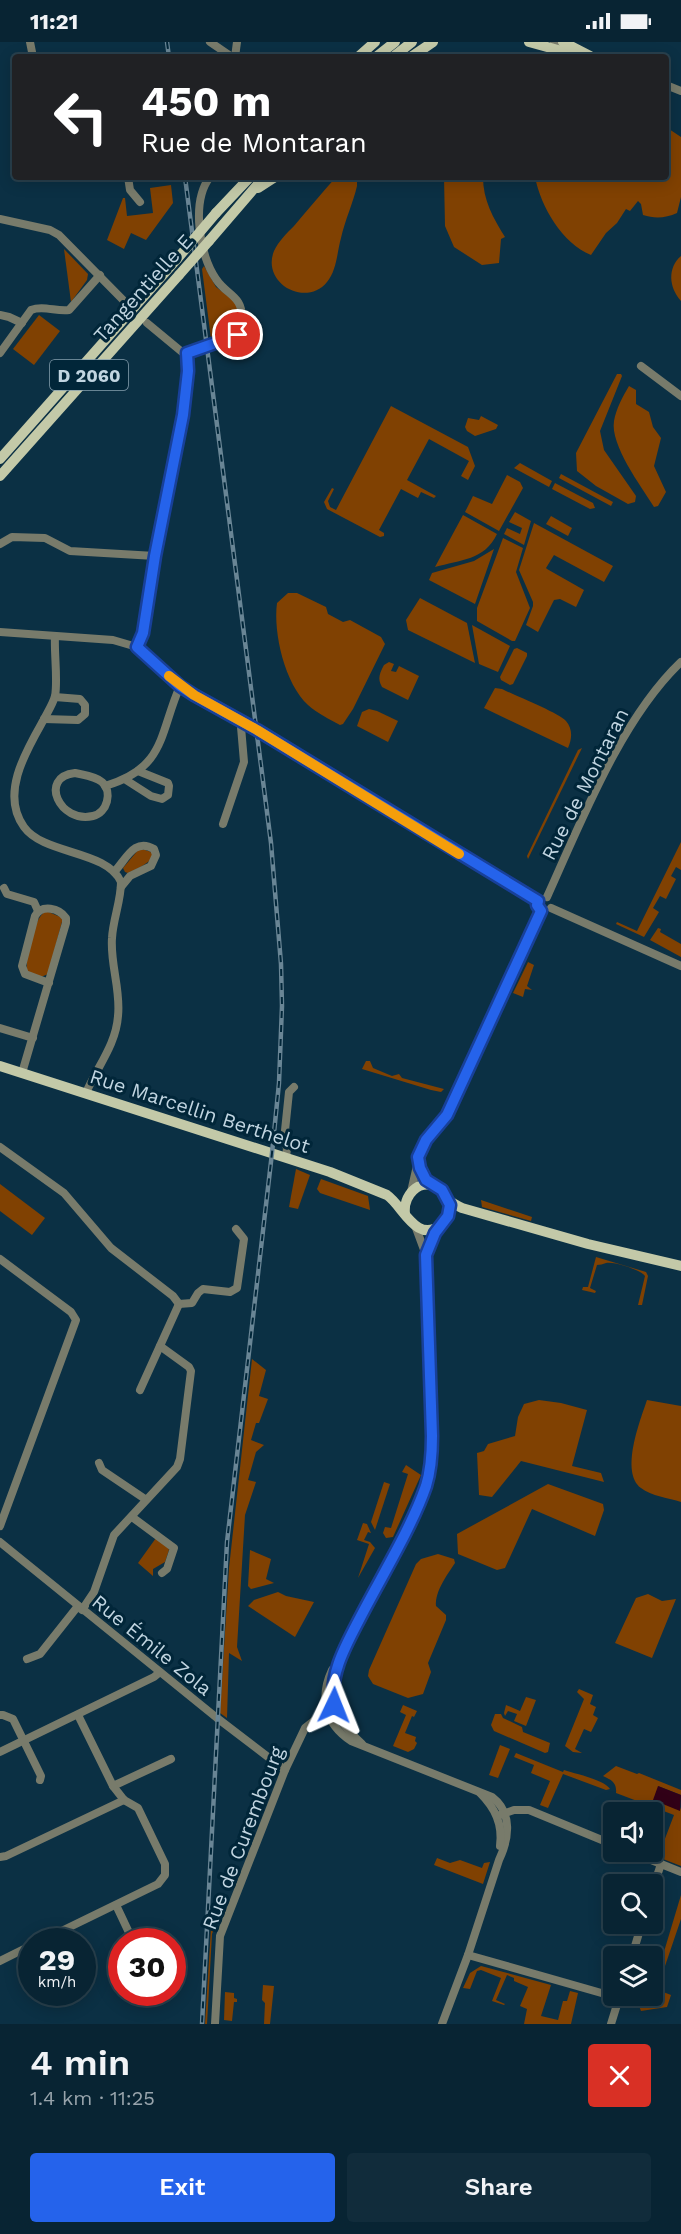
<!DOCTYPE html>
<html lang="en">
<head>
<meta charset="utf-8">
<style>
	:root { --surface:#082433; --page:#112c3b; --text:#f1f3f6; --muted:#98a4ac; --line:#29414e; --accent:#2563eb }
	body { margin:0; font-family:"Work Sans",sans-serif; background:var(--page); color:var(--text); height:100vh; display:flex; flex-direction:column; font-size:22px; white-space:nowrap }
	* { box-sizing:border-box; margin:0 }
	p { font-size:20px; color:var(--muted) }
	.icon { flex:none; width:33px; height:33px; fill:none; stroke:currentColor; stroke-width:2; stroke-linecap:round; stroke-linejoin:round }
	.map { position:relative; height:1982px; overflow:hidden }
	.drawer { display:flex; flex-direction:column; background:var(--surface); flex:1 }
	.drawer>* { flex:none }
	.banner { position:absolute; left:12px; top:12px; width:657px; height:126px; border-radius:6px; box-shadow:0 3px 15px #0003,0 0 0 2px var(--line); background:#202124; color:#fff; overflow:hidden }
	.buttons { position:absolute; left:603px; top:1760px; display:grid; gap:12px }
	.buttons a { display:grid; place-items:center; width:60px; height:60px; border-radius:6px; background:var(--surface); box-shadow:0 3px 15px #0003,0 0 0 2px var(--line); font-size:30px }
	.speed { position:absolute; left:18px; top:1886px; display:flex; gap:12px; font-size:30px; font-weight:700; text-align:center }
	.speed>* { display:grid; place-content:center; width:78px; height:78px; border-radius:50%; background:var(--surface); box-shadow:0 3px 15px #0003,0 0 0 2px var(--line); line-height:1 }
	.speed small { font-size:15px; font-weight:400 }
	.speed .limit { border:9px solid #d22; background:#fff; color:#111 }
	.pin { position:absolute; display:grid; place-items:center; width:51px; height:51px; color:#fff; margin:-26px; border:3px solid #fff; border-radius:50%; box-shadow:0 2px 6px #0007 }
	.me { position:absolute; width:66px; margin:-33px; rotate:2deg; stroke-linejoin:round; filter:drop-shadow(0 0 4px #0008) }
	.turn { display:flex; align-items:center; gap:21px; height:126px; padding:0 30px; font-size:27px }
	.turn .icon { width:78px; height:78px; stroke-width:2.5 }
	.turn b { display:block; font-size:42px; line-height:51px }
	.round { display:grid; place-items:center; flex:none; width:63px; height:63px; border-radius:6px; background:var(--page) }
	.head { display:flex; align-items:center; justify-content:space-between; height:102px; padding:0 30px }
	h1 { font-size:36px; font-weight:600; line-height:45px }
	.cta { display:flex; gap:12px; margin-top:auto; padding:12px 30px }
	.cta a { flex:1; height:69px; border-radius:6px; background:var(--accent); color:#fff; font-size:24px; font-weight:600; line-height:69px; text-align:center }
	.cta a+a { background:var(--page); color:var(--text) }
	.status { display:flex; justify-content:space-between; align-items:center; height:42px; padding:0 30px; background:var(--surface); direction:ltr }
	.status svg { height:16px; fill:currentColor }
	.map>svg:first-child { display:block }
	.green { fill:#804102 }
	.water { fill:#310017 }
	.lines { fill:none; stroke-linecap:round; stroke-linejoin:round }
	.minor { stroke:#787b6b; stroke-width:8 }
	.major { stroke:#c3c9a8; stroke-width:10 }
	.rail-casing { stroke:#698595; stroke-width:4.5 }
	.rail { stroke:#012639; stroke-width:2; stroke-dasharray:7; stroke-linecap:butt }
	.major-bridge { stroke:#c3c9a8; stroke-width:10 }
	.route-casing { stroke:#184099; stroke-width:15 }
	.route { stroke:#2563eb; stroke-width:10 }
	.slow { stroke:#f59e0b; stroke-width:10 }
	.labels { text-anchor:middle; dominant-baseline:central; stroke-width:6; stroke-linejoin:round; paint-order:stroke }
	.shield { fill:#012639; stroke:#87a0af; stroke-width:1.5 }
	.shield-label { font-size:18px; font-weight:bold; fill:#c1d5e1 }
	.street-label { font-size:20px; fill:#c1d5e1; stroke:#012639 }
</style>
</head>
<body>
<div class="status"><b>11:21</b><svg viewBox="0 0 49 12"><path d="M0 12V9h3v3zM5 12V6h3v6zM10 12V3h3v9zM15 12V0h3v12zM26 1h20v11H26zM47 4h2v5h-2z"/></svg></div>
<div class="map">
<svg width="681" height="1982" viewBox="0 0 681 1982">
	<rect width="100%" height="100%" fill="#0b3044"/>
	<g class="green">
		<path d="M666 85 681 95V155L677 171C666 176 655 177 643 173L641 162 638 159 630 169 626 167 617 181 606 191 591 213C562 201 541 165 535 135H666Z"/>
		<path d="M336 135H357V144C353 161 345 178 341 196 337 210 337 228 327 240 306 266 261 241 274 209 278 200 287 191 294 184 308 167 322 151 336 135Z"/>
		<path d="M444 135H483C483 158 493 176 505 195L501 197 499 221 482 223 454 205 445 184Z"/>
		<path d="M171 143 173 161 146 198 131 191 124 207 107 198 123 156H125L127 174 153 171 150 146Z"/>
		<path d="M64 207 88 232 87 238 71 260Z"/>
		<path d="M681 214V259C669 246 667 226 681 214Z"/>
		<path d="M204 224 216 245 233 258 238 266 239 275 236 285 232 291 211 297 202 227Z"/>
		<path d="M39 273 60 289 34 323 13 307Z"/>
		<path d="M617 332H621L622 334 600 389 604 408 636 454 635 460 628 462 596 444 577 429 576 411Z"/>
		<path d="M629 344 636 348V362L649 370 653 385 661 396 654 424 666 450 658 464 654 465C641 444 610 403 614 379 616 367 623 354 629 344Z"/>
		<path d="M391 364 468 405 475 424 468 438 461 434 469 419 429 397 407 438 436 454 434 456 421 450 418 456 401 447 379 488 384 491V494L380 495 327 467 324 460 332 446 334 447 328 459 330 465 336 468Z"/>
		<path d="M481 374 498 383 496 387 475 394 467 389 465 385 468 376 479 378Z"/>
		<path d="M520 421 552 439 549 445 514 426Z"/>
		<path d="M561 432 613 460 611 464 559 436Z"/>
		<path d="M507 433 520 440 523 446 499 489 465 470 473 454 492 462Z"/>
		<path d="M555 441 593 461 595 466 590 467 552 447Z"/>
		<path d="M515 470 531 479 524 503 504 492 507 486 520 492 522 486 509 480Z"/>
		<path d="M463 473 497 492C485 518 460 518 435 525Z"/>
		<path d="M551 474 572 486 568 494 546 482Z"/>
		<path d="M534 481 613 524 604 540 554 513 546 526 547 527 584 548 576 565 560 557 554 558 538 590 526 583 533 564V560L519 528Z"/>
		<path d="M503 496 523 506 516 530 530 566 515 599H512L477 579V566Z"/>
		<path d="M494 507 475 562 429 538 432 531 474 519Z"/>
		<path d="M288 551H297L326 565 328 572 343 580 350 578 381 595 385 602 353 667 343 682 340 683C329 677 317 671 308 663 285 642 273 591 277 561Z"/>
		<path d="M420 556 467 581 475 621 408 588 406 578Z"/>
		<path d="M472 583 510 604 498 630 479 622Z"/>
		<path d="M517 606 527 611V614L513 642 510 643 501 638 500 635 514 607Z"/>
		<path d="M389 620 394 622 391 629 396 630 399 624 419 634 408 658 382 645C377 636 380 631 384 623Z"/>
		<path d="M495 646 502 647C514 653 559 671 566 679 573 687 572 697 568 706L484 666Z"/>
		<path d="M369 667 377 669 398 679 388 700 357 684 362 670Z"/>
		<path d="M582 706 528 817 527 814 578 708Z"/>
		<path d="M681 800V828L676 825 671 834 676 837 666 857 660 854 653 866 659 870 644 895 616 882 617 880 637 889Z"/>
		<path d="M139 807C171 811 139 826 128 831L125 830 123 826Z"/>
		<path d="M46 869 63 876 48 932 41 935 27 931C25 917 33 876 46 869Z"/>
		<path d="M658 886 661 887 660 890 681 902V915L650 898Z"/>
		<path d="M528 920 534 923 527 944 532 948 525 947 523 955 513 951Z"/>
		<path d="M366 1019H370L373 1026 392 1034 399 1032 402 1036 444 1047 441 1050 431 1048 362 1027Z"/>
		<path d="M296 1127 310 1133 298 1167 289 1165Z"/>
		<path d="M321 1137 368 1154 370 1168 320 1151 317 1147Z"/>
		<path d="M0 1142 45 1176 32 1193 0 1169Z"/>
		<path d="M481 1158 532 1175 531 1179 482 1165Z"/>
		<path d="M596 1215 646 1230 648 1234 642 1263H638L645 1234C641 1228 614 1219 606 1221 603 1222 600 1223 597 1223L590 1246 596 1249 595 1251 582 1248 583 1245H588Z"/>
		<path d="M252 1317 266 1328 259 1354 268 1357 259 1381H256L251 1398 264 1403 256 1410 248 1438 256 1440 245 1473 237 1605 242 1619 229 1611 227 1676 220 1671 229 1526Z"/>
		<path d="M539 1358 561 1361 587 1368 572 1424 601 1431 604 1440 521 1419 492 1455 479 1453 477 1411 484 1409 488 1402 515 1394 518 1375 524 1362Z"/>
		<path d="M647 1358 681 1364V1460C669 1456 651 1454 641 1446 620 1430 640 1379 647 1358Z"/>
		<path d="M406 1423 421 1433 393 1495 386 1496 383 1491 385 1485 391 1486 408 1432 402 1430Z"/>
		<path d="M384 1440 390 1442 375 1488 371 1480Z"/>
		<path d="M548 1442 603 1462 604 1468 595 1494 532 1467 505 1526 497 1528 458 1512 457 1492Z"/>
		<path d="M363 1481 367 1482 371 1491 368 1490 364 1498 370 1500 375 1506 358 1536 369 1502 357 1498Z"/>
		<path d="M156 1496 168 1505 169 1508 165 1520 153 1527V1534L138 1521Z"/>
		<path d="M250 1508 271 1517 266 1537 274 1541 251 1547 248 1544Z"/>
		<path d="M438 1512 454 1517 455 1521C447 1533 435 1549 436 1564L446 1573V1578L428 1621 431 1630 423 1652 408 1656 373 1642 368 1634 369 1628 416 1522 421 1517Z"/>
		<path d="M278 1550 286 1554 314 1560 295 1595 248 1564 254 1558Z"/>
		<path d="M648 1552 662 1559 676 1557 652 1616 615 1601 636 1556Z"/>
		<path d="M579 1647 593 1653 590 1662 596 1665 593 1673 598 1676 591 1690 584 1687 575 1707 582 1711 573 1710 565 1704 584 1657 577 1650Z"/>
		<path d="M526 1655 536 1658 526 1684 514 1679 517 1672 508 1669 505 1674 504 1671 506 1663 520 1669Z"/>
		<path d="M403 1663 417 1669 414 1675 412 1674 405 1691 416 1695 415 1699 417 1701 414 1707 408 1710 393 1704 406 1673 400 1670Z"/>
		<path d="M495 1672H501L503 1676 522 1685 523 1690 550 1701 548 1710 545 1711 494 1689 491 1683Z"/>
		<path d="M500 1703 510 1707 498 1736 489 1733Z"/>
		<path d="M516 1711 563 1730 564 1728C576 1732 605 1738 610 1747L606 1748 563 1732 548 1766 540 1763 550 1739 531 1731 534 1723 514 1715Z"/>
		<path d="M616 1724 637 1732 639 1731 681 1748V1753L658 1744 680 1768 681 1765V1824L658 1815 674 1773 616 1751C617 1740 611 1738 603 1734Z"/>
		<path d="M437 1816 450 1821 460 1818 482 1826 484 1821 490 1820 483 1842 434 1823Z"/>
		<path d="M681 1853V1877L664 1927 654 1924 655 1922 660 1923Z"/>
		<path d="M212 1870 220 1872 212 1892 207 1982H205Z"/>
		<path d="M481 1924 551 1943 541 1974 558 1978 563 1959H567L570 1949 578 1951 571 1982H524L527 1967 520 1964 528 1945 514 1939V1936L507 1933 496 1958 505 1962 504 1963 492 1959 501 1936 481 1928 477 1929 470 1947 463 1946 470 1931Z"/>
		<path d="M263 1943 274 1944 270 1982H264L265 1961 262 1958Z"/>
		<path d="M653 1946 671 1953 667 1965 641 1969 639 1964 645 1965 649 1953H652Z"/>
		<path d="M225 1950 234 1951V1956L237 1957V1960H234L232 1979 224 1978Z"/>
	</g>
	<path class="water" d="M658 1744 681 1753 680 1769 653 1758Z"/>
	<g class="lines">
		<g class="minor">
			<path d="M30 0 33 15"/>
			<path d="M210 0 232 15"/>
			<path d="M554 0 567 5"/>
			<path d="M235 15 237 0"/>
			<path d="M666 43 681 49"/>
			<path d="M128 135 130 148 140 160"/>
			<path d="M0 177 50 188 59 193 127 262"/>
			<path d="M0 273 9 275 22 281"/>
			<path d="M147 281 182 310 187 311"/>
			<path d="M0 311 31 268C43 263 57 270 69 268L100 233"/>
			<path d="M641 324 681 354"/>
			<path d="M0 502 12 495 45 496 70 509 155 514"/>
			<path d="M0 590 113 598 137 605 180 644 194 653 257 688 538 859"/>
			<path d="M55 594C54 611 58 639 55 654 53 662 47 671 43 679 26 709 0 752 24 785 44 813 107 808 121 840 121 859 113 877 112 896 110 922 121 948 118 974 116 1003 97 1025 86 1051"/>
			<path d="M137 605 143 591 155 514 183 373 188 329 187 311 219 298 236 295C241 290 242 285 242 278 243 253 227 254 216 237 199 213 191 159 210 135"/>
			<path d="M44 677 78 678 85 672V663L80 657 55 655"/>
			<path d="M75 731C83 733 95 734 102 740 113 750 107 771 93 774 60 782 38 735 75 731Z"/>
			<path d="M126 738 151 754 162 757 168 753 169 744 168 741 138 729"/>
			<path d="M105 744C166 726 159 692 180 644"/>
			<path d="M223 782 244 720 241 685 242 680"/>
			<path d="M114 830C126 818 134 795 154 807L156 813 151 824 130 834 121 845"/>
			<path d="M4 846 7 852 34 860 38 869"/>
			<path d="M547 855C581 780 621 677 681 620"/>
			<path d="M551 866 681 924"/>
			<path d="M0 986 33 996"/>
			<path d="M22 1031 66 881V876C59 866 42 862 35 874L22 924 25 932 49 941"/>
			<path d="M0 1105 64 1151 111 1206 173 1254 179 1262"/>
			<path d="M286 1116 287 1106 284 1098 289 1050 294 1045"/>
			<path d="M419 1118 422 1131 431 1143"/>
			<path d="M411 1150 421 1106 447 1073 541 869"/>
			<path d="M427 1213 435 1191 440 1184"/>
			<path d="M0 1217 71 1270 76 1278 0 1484"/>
			<path d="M179 1262 192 1261 198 1251 203 1247 230 1250 237 1246 244 1197 236 1187"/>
			<path d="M140 1348 179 1262"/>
			<path d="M99 1421 102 1428 145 1457"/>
			<path d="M132 1475 174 1506 167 1527 162 1531"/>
			<path d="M0 1500 217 1676 285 1728"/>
			<path d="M82 1568 94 1550 114 1493 177 1425 180 1417 191 1329 189 1325 160 1304"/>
			<path d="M27 1617 40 1612 78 1564"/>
			<path d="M332 1628C319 1656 325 1682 351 1699L492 1755C513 1771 509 1797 499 1818L468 1913 442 1982"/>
			<path d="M0 1673H3L13 1677 41 1734 40 1738"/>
			<path d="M362 1702C326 1668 329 1654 343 1610L423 1451 431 1422 432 1394 426 1213 416 1186"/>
			<path d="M0 1710 154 1635 160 1630"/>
			<path d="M113 1744 171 1717"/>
			<path d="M480 1751C495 1766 503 1782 500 1804"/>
			<path d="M497 1774 514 1768H529L614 1803"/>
			<path d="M629 1809 661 1822 652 1849"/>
			<path d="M0 1815 6 1814 124 1758"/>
			<path d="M661 1822 681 1830"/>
			<path d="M116 1863 133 1899"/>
			<path d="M41 1899 158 1842 165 1833V1822L138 1766 124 1758 113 1744 78 1673"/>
			<path d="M468 1913 619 1956"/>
			<path d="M632 1914 642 1881"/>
			<path d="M0 1919 32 1903"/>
			<path d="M215 1982 220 1894 285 1728 305 1686 319 1675 332 1670"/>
			<path d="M611 1982 620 1953"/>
		</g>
		<g class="major">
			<path d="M529 0 576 13"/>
			<path d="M563 0 590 14"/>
			<path d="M358 15 375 0"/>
			<path d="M376 15 395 0"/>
			<path d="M393 15 412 0"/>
			<path d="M411 15 433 0"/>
			<path d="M258 146 275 135"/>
			<path d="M216 171 250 135"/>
			<path d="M209 199 264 135"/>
			<path d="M0 417 177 217"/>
			<path d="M0 434 179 233"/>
			<path d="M0 1024 330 1130 387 1153C403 1164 416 1202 441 1183 449 1177 451 1167 448 1158"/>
			<path d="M405 1172C403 1154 418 1136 437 1145 444 1148 445 1155 450 1159 454 1162 458 1164 462 1166L588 1202 681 1224"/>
		</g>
		<defs>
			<g id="rail">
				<path d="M167 0 169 15"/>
				<path d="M185 135 271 801 281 922 282 964 279 1041 272 1111 227 1500 202 1982"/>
			</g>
		</defs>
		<use href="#rail" class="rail-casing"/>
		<use href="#rail" class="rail"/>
		<g class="major-bridge">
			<path d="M177 217 216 171"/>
			<path d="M179 233 209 199"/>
		</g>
	</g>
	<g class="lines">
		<defs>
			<path id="route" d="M238 293 187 311 188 329 183 373 155 514 143 591 137 605 180 644 194 653 257 688 538 859 537 863 541 869 447 1073 426 1098 418 1115 420 1126 426 1138 442 1148 450 1163 448 1174 435 1191 426 1213 432 1394C432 1411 431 1428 426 1444 411 1487 381 1535 360 1576 346 1603 329 1632 334 1663"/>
		</defs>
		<use href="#route" class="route-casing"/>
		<use href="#route" class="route"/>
		<path class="slow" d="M169 634 194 653 257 688 459 812"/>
	</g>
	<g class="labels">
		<rect class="shield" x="50" y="318" width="78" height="30" rx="4.5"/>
		<g class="shield-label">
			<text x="89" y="333">D 2060</text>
		</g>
		<g class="street-label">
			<text transform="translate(143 246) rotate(-48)">Tangentielle E</text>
			<text transform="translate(585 742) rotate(-63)">Rue de Montaran</text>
			<text transform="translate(200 1069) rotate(18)">Rue Marcellin Berthelot</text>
			<text transform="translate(152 1603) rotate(39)">Rue Émile Zola</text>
			<text transform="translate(243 1796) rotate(-69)">Rue de Curembourg</text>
		</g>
	</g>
</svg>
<div class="buttons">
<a><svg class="icon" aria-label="sound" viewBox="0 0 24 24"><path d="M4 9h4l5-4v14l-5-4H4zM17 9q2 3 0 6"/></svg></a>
<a><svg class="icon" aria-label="search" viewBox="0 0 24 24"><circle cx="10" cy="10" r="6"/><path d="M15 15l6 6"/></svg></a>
<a><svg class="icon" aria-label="layers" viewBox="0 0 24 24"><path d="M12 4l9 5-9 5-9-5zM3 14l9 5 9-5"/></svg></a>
</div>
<div class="speed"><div>29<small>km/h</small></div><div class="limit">30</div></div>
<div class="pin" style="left:238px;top:293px;background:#d93025"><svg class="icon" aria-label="arrive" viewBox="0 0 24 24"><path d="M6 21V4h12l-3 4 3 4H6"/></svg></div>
<svg class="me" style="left:334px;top:1663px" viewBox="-20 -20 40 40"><path d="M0-17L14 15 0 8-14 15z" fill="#2563eb" stroke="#fff" stroke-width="4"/></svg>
<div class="banner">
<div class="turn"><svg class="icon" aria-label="left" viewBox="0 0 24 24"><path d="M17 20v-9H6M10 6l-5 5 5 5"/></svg><div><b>450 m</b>Rue de Montaran</div></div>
</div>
</div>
<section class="drawer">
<div class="head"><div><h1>4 min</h1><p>1.4 km · 11:25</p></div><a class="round" style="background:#d93025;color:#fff"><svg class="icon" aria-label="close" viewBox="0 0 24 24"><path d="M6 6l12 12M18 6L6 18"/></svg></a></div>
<div class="cta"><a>Exit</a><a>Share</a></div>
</section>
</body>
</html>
